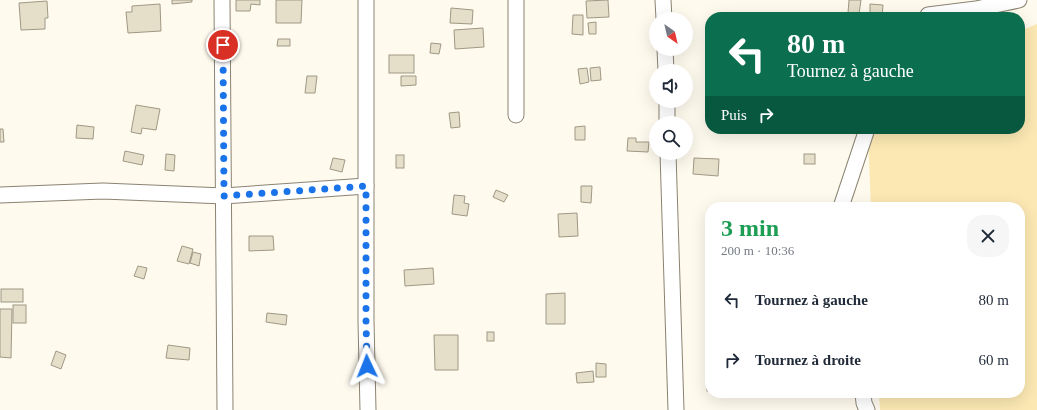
<!DOCTYPE html>
<html lang="fr">
<head>
<meta charset="utf-8">
<style>
	:root { --surface:#fff; --page:#f6f6f7; --text:#1f2937; --muted:#747a83 }
	body { margin:0; font-family:Georgia,serif; background:var(--page); color:var(--text); height:100vh; display:flex; flex-direction:column; font-size:15px; white-space:nowrap }
	* { box-sizing:border-box; margin:0 }
	p { font-size:13px; color:var(--muted) }
	.icon { flex:none; width:22px; height:22px; fill:none; stroke:currentColor; stroke-width:2; stroke-linecap:round; stroke-linejoin:round }
	.map { position:relative; flex:1; overflow:hidden }
	.details { position:absolute; left:705px; top:202px; width:320px; height:196px; display:flex; flex-direction:column; background:var(--surface); border-radius:16px; box-shadow:0 4px 16px #0002 }
	.details>* { flex:none }
	.guide { position:absolute; left:705px; top:12px; width:320px; height:122px; border-radius:16px; box-shadow:0 4px 16px #0002; background:#0b6e4f; color:#fff; overflow:hidden }
	.needle { width:26px; rotate:146deg }
	.buttons { position:absolute; left:649px; top:12px; display:grid; gap:8px }
	.buttons a { display:grid; place-items:center; width:44px; height:44px; border-radius:50%; background:var(--surface); box-shadow:0 4px 16px #0002; font-size:20px }
	.pin { position:absolute; display:grid; place-items:center; width:34px; height:34px; color:#fff; margin:-17px; border:2px solid #fff; border-radius:50%; box-shadow:0 1px 4px #0007 }
	.me { position:absolute; width:44px; margin:-22px; rotate:358deg; stroke-linejoin:round; filter:drop-shadow(0 0 3px #0008) }
	.turn { display:flex; align-items:center; gap:14px; height:84px; padding:0 16px; font-size:18px }
	.turn .icon { width:52px; height:52px; stroke-width:2.5 }
	.turn b { display:block; font-size:28px; line-height:34px }
	.then { display:flex; align-items:center; height:38px; padding:0 16px; background:#0003; gap:8px; font-size:15px }
	.round { display:grid; place-items:center; flex:none; width:42px; height:42px; border-radius:16px; background:var(--page) }
	.head { display:flex; align-items:center; justify-content:space-between; height:68px; padding:0 16px }
	h1 { font-size:24px; font-weight:700; line-height:30px; color:#1e9e55 }
	ul { padding:0; list-style:none }
	li { display:flex; align-items:center; gap:12px; height:60px; padding:0 16px }
	li div { flex:1 }
	li b { display:block; font-size:15px }
	li em { font-style:normal }
	.map>svg:first-child { display:block }
	.green { fill:#fbe8b3 }
	.building { fill:#e5dec9; stroke:#9f9885 }
	.lines { fill:none; stroke-linecap:round; stroke-linejoin:round }
	.minor-casing { stroke:#8a8371; stroke-width:17 }
	.minor { stroke:#fff; stroke-width:15 }
	.route { stroke:#1a73e8; stroke-width:7; stroke-dasharray:0 12.6 }
</style>
</head>
<body>
<div class="map">
<svg width="1037" height="410" viewBox="0 0 1037 410">
	<rect width="100%" height="100%" fill="#fffaee"/>
	<path class="green" d="M1037 24V410H880L879 393H1020V207H871L868 137 871 129H1020V31Z"/>
	<g class="building">
		<path d="M172 0H192V2L172 4Z"/>
		<path d="M236 0H260V5L251 4 250 11H236Z"/>
		<path d="M276 0H302L301 23H276Z"/>
		<path d="M608 0 609 17 587 18 586 1Z"/>
		<path d="M849 0H861L859 14 848 13Z"/>
		<path d="M47 1 48 18H45V29L21 30 19 3Z"/>
		<path d="M160 4 161 31 128 33 126 12H132V6Z"/>
		<path d="M870 4 883 5 882 17H870Z"/>
		<path d="M451 8 473 10 472 24 450 23Z"/>
		<path d="M573 15H583V35L572 34Z"/>
		<path d="M596 22V34H589L588 23Z"/>
		<path d="M483 28 484 47 455 49 454 30Z"/>
		<path d="M278 39H290V46H277Z"/>
		<path d="M431 43 441 44 439 54 430 53Z"/>
		<rect x="389" y="55" width="25" height="18"/>
		<path d="M600 67 601 80 591 81 590 68Z"/>
		<path d="M587 68 589 82 580 84 578 69Z"/>
		<path d="M307 76H317L315 93H305Z"/>
		<path d="M401 76H416V85L401 86Z"/>
		<path d="M136 105 160 109 156 130 142 128 141 134 131 132Z"/>
		<path d="M459 112 460 127 451 128 449 113Z"/>
		<path d="M77 125 94 127 93 139 76 138Z"/>
		<path d="M585 126V140H575V127Z"/>
		<path d="M0 129H3L4 142H0Z"/>
		<path d="M628 138H636V142H649L648 152 627 151Z"/>
		<path d="M125 151 144 155 142 165 123 161Z"/>
		<path d="M166 154 175 155 174 171 165 170Z"/>
		<rect x="804" y="154" width="11" height="10"/>
		<rect x="396" y="155" width="8" height="13"/>
		<path d="M333 158 345 160 342 172 330 169Z"/>
		<path d="M694 158 719 159 718 176 693 174Z"/>
		<path d="M581 186H592L591 203 581 202Z"/>
		<path d="M496 190 508 195 504 202 493 197Z"/>
		<path d="M454 195 465 196 464 203 469 204 467 216 452 214Z"/>
		<path d="M577 213 578 236 559 237 558 214Z"/>
		<path d="M249 236H273L274 250 249 251Z"/>
		<path d="M182 246 193 249 189 264 177 261Z"/>
		<path d="M193 252 201 254 199 266 190 263Z"/>
		<path d="M138 266 147 268 144 279 134 276Z"/>
		<path d="M433 268 434 284 405 286 404 270Z"/>
		<rect x="1" y="289" width="22" height="13"/>
		<path d="M565 293V324H546V294Z"/>
		<rect x="13" y="305" width="13" height="18"/>
		<path d="M0 309H12L11 358 0 357Z"/>
		<path d="M267 313 287 315 286 325 266 322Z"/>
		<rect x="487" y="332" width="7" height="9"/>
		<path d="M434 335H458V370H435Z"/>
		<path d="M168 345 190 348 189 360 166 358Z"/>
		<path d="M56 351 66 355 61 369 51 365Z"/>
		<path d="M596 363 606 364V377H596Z"/>
		<path d="M593 371 594 382 577 383 576 373Z"/>
		<rect x="707" y="371" width="3" height="20"/>
	</g>
	<g class="lines">
		<defs>
			<g id="minor">
				<path d="M222 0 225 410"/>
				<path d="M366 0V321L368 410"/>
				<path d="M663 0 664 19"/>
				<path d="M928 15 976 9 1019 0"/>
				<path d="M665 49 666 71"/>
				<path d="M667 101V123"/>
				<path d="M516 115V0"/>
				<path d="M668 153 676 410"/>
				<path d="M0 195 103 191 224 196 366 186"/>
				<path d="M841 207 867 129"/>
				<path d="M863 393 864 403 867 410"/>
			</g>
		</defs>
		<use href="#minor" class="minor-casing"/>
		<use href="#minor" class="minor"/>
	</g>
	<g class="lines">
		<path class="route" d="M223 45 224 196 366 186V321L367 366"/>
	</g>
</svg>
<div class="buttons">
<a><svg class="needle" viewBox="-14 -14 28 28"><path d="M0-13l5 13h-10z" fill="#e53935"/><path d="M0 13l5-13h-10z" fill="#747a83"/></svg></a>
<a><svg class="icon" aria-label="sound" viewBox="0 0 24 24"><path d="M4 9h4l5-4v14l-5-4H4zM17 9q2 3 0 6"/></svg></a>
<a><svg class="icon" aria-label="search" viewBox="0 0 24 24"><circle cx="10" cy="10" r="6"/><path d="M15 15l6 6"/></svg></a>
</div>
<div class="pin" style="left:223px;top:45px;background:#d93025"><svg class="icon" aria-label="arrive" viewBox="0 0 24 24"><path d="M6 21V4h12l-3 4 3 4H6"/></svg></div>
<svg class="me" style="left:367px;top:366px" viewBox="-20 -20 40 40"><path d="M0-17L14 15 0 8-14 15z" fill="#1a73e8" stroke="#fff" stroke-width="4"/></svg>
<div class="guide">
<div class="turn"><svg class="icon" aria-label="left" viewBox="0 0 24 24"><path d="M17 20v-9H6M10 6l-5 5 5 5"/></svg><div><b>80 m</b>Tournez à gauche</div></div>
<div class="then">Puis<svg class="icon" aria-label="right" viewBox="0 0 24 24"><path d="M7 20v-9h11M14 6l5 5-5 5"/></svg></div>
</div>
<section class="details">
<div class="head"><div><h1>3 min</h1><p>200 m · 10:36</p></div><a class="round"><svg class="icon" aria-label="close" viewBox="0 0 24 24"><path d="M6 6l12 12M18 6L6 18"/></svg></a></div>
<ul>
<li><svg class="icon" aria-label="left" viewBox="0 0 24 24"><path d="M17 20v-9H6M10 6l-5 5 5 5"/></svg><div><b>Tournez à gauche</b></div><em>80 m</em></li>
<li><svg class="icon" aria-label="right" viewBox="0 0 24 24"><path d="M7 20v-9h11M14 6l5 5-5 5"/></svg><div><b>Tournez à droite</b></div><em>60 m</em></li>
</ul>
</section>
</div>
</body>
</html>
